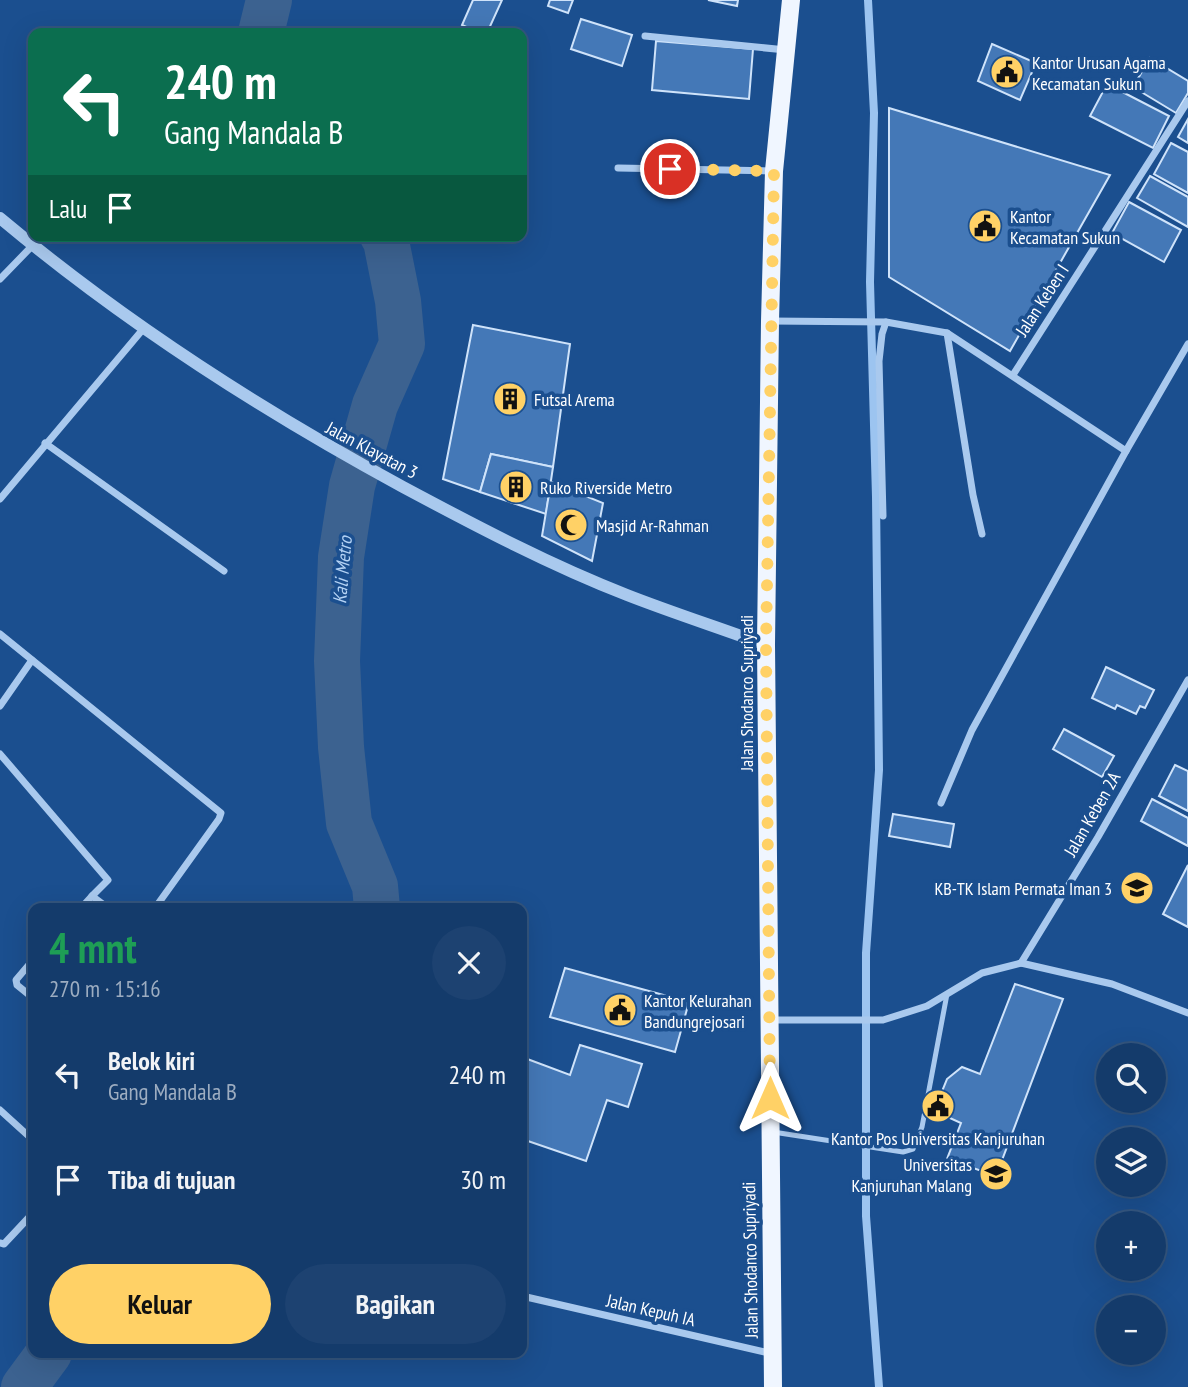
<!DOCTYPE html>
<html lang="id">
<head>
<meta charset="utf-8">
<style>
	:root { --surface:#143b6b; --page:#1d4271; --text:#f1f3f6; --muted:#9dadc1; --line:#33557e; --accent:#ffd166 }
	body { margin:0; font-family:"PT Sans Narrow",sans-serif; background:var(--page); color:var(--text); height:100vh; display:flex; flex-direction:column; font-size:26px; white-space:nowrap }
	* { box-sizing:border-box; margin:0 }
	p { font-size:23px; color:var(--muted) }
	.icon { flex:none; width:38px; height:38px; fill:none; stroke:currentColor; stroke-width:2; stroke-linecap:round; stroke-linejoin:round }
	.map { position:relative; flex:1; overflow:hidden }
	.side { position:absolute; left:28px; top:903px; width:499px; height:455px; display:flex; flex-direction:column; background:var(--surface); border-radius:14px; box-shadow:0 7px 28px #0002,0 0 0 2px var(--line) }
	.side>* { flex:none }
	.guide { position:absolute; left:28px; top:28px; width:499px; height:214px; border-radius:14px; box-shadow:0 7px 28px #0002,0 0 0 2px var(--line); background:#0b6e4f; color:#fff; overflow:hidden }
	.controls { position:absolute; left:1096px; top:1043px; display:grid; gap:14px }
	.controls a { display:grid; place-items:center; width:70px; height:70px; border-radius:50%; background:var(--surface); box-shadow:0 7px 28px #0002,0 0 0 2px var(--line); font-size:35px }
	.pin { position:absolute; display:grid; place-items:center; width:60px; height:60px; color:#fff; margin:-30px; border:4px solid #fff; border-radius:50%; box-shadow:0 2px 7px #0007 }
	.me { position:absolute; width:77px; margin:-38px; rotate:0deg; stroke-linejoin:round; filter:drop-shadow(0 0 5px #0008) }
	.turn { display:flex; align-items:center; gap:24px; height:147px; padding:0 21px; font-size:32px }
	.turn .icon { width:91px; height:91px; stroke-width:2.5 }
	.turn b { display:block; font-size:49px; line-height:60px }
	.then { display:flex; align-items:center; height:66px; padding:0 21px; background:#0003; gap:14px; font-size:26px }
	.round { display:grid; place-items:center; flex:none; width:74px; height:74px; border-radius:37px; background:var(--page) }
	.overview { display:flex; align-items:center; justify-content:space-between; height:119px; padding:0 21px }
	h1 { font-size:42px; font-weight:700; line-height:52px; color:#1e9e55 }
	.button { display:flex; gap:14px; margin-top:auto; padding:14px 21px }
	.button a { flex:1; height:80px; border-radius:42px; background:var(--accent); color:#111; font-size:28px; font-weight:700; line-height:80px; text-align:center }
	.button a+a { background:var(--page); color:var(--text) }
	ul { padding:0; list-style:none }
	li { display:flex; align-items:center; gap:21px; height:105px; padding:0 21px }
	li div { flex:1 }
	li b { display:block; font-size:26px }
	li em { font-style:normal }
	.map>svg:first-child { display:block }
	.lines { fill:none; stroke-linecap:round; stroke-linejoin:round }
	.stream { stroke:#9cc4f0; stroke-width:8 }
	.river { stroke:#3c6290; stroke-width:46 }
	.building { fill:#4478b7; stroke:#cfe3fa; stroke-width:2 }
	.service { stroke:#a9c9ee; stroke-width:5 }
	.minor { stroke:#a9c9ee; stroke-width:7 }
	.tertiary { stroke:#a9c9ee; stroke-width:12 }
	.primary { stroke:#f0f6ff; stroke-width:18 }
	.route { stroke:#ffd166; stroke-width:12; stroke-dasharray:0 21.6 }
	.labels { text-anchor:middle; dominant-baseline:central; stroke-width:7; stroke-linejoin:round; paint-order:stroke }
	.poi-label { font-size:18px; fill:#fff; stroke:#1b4f8f; text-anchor:start }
	.street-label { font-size:18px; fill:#fff; stroke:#1b4f8f }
	.water-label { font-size:19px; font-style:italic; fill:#b5d3f5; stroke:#1b4f8f }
</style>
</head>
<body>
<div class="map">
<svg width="1188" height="1387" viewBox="0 0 1188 1387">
	<rect width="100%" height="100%" fill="#1b4f8f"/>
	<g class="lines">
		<path class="stream" d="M868 0 874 113 870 282 876 497 879 770 866 953V1216L879 1387"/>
		<g class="river">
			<path d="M261 33 269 0"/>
			<path d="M377 908 375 886 349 823 341 747 337 661 341 557 352 486 375 405 402 344 398 301 386 241 383 236"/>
			<path d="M24 1387 49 1353"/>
		</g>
	</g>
	<g class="building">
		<path d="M473 0H502L487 33H480L462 25Z"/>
		<path d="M550 0H573L568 13 548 6Z"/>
		<path d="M708 0H738L737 6Z"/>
		<path d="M581 19 632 35 622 66 571 49Z"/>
		<path d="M656 41 753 49 749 99 652 90Z"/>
		<path d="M992 44 1036 63 1020 100 978 81Z"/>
		<path d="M1150 58 1188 81V93L1176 113 1133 87Z"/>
		<path d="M1107 84 1169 116 1153 148 1090 116Z"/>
		<path d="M889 108 1110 175 1010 351 889 277Z"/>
		<path d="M1188 119V143L1178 137Z"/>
		<path d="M1171 143 1188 152V193L1154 174Z"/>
		<path d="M1150 176 1188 197V227L1137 198Z"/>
		<path d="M1129 202 1181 230 1164 262 1112 233Z"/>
		<path d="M473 325 570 344 553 467 491 454 480 492 443 479Z"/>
		<path d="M491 454 553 467 546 514 480 492Z"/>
		<path d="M551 482 603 503 592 561 542 536Z"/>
		<path d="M1106 667 1154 690 1145 708 1140 706 1136 714 1117 705 1115 709 1092 698Z"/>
		<path d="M1064 729 1114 756 1102 777 1053 749Z"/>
		<path d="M1175 765 1188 771V811L1159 796Z"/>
		<path d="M1152 799 1188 818V846L1141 821Z"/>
		<path d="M893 814 954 824 950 847 889 836Z"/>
		<path d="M1188 865V927L1163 914Z"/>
		<path d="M565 968 689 1002 675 1052 550 1017Z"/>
		<path d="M1015 984 1063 999 996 1176 947 1159 961 1123 941 1114 938 1101 947 1079 962 1067 980 1074Z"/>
		<path d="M580 1045 642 1064 628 1107 607 1100 586 1161 522 1139V1057L570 1075Z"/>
	</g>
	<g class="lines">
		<path class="service" d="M773 1132 903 1152 913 1149 922 1127 947 994"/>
		<g class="minor">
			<path d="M645 36 786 50"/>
			<path d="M618 168 774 171"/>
			<path d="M0 279 33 245"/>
			<path d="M770 321 886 322 947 333 1126 451"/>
			<path d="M947 333 973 495 982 534"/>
			<path d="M1013 375 1188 101"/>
			<path d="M45 443 224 571"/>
			<path d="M0 499 144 328"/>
			<path d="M883 516 879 361 882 334 886 322"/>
			<path d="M0 634 221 813 219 819 155 908"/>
			<path d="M0 706 32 660"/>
			<path d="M0 754 108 880 92 896 108 908"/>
			<path d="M941 803 972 730 1126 451 1188 344"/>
			<path d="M81 908 92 896"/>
			<path d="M33 960 16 980 17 985 33 998"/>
			<path d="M1021 963 1098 837 1188 680"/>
			<path d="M771 1020H883L927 1006 982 973 1021 963 1112 984 1188 1013"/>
			<path d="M0 1110 33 1140"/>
			<path d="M0 1243 4 1244 33 1213"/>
			<path d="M522 1296 773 1354"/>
		</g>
		<path class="tertiary" d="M0 218C124 322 261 410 403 487 476 526 550 565 627 595 673 613 720 628 766 645"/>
		<path class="primary" d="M773 1387 766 645 770 321 774 171 791 0"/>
	</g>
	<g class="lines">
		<path class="route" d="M670 169 774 171 766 645 770 1098"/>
	</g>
	<defs>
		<symbol id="civic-disc" viewBox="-11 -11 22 22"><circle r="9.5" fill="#ffd166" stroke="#1b4f8f"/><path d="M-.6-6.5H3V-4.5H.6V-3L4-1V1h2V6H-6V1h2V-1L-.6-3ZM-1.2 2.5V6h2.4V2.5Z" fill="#111"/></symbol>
		<symbol id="building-disc" viewBox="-11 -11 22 22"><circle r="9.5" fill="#ffd166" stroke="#1b4f8f"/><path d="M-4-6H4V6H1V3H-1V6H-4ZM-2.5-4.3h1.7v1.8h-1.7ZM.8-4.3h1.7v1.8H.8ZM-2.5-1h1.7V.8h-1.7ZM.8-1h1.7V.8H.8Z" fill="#111"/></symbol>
		<symbol id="mosque-disc" viewBox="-11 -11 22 22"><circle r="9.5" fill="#ffd166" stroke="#1b4f8f"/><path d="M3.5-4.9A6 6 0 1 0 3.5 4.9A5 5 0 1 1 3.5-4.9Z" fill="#111"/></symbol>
		<symbol id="school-disc" viewBox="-11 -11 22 22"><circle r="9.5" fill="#ffd166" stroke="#1b4f8f"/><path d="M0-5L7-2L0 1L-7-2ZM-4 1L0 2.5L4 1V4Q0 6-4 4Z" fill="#111"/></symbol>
		<symbol id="university-disc" viewBox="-11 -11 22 22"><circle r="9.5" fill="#ffd166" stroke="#1b4f8f"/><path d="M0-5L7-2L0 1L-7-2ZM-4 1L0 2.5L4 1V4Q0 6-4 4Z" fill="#111"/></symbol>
	</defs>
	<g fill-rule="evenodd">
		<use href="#civic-disc" x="988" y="53" width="38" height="38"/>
		<use href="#civic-disc" x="966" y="207" width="38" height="38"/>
		<use href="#building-disc" x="491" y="380" width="38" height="38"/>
		<use href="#building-disc" x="497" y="468" width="38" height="38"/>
		<use href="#mosque-disc" x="552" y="506" width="38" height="38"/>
		<use href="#school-disc" x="1118" y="869" width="38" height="38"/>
		<use href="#civic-disc" x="601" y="991" width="38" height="38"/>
		<use href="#civic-disc" x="919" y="1087" width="38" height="38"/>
		<use href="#university-disc" x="977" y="1155" width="38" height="38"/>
	</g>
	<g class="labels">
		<g class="poi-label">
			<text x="1032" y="62">Kantor Urusan Agama<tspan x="1032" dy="21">Kecamatan Sukun</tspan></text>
			<text x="1010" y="216">Kantor<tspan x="1010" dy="21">Kecamatan Sukun</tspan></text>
			<text x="534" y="399">Futsal Arema</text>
			<text x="540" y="487">Ruko Riverside Metro</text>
			<text x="596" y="525">Masjid Ar-Rahman</text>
			<text x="1112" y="888" text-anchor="end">KB-TK Islam Permata Iman 3</text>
			<text x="644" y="1000">Kantor Kelurahan<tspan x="644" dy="21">Bandungrejosari</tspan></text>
			<text x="938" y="1138" text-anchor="middle">Kantor Pos Universitas Kanjuruhan</text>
			<text x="972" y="1164" text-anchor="end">Universitas<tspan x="972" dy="21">Kanjuruhan Malang</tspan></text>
		</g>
		<g class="street-label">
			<text transform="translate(1042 300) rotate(-57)">Jalan Keben I</text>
			<text transform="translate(372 450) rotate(28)">Jalan Klayatan 3</text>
			<text transform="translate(746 693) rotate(-90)">Jalan Shodanco Supriyadi</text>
			<text transform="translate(1092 814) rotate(-60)">Jalan Keben 2A</text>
			<text transform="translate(750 1260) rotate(-91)">Jalan Shodanco Supriyadi</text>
			<text transform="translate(651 1310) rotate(13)">Jalan Kepuh IA</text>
		</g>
		<g class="water-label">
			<text transform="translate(342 570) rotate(-85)">Kali Metro</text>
		</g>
	</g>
</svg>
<div class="controls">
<a><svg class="icon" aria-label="search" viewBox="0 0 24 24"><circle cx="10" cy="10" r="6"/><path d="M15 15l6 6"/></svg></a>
<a><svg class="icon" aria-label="layers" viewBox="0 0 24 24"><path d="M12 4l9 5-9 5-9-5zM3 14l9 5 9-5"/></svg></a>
<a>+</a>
<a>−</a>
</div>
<div class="pin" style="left:670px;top:169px;background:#d93025"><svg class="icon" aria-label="arrive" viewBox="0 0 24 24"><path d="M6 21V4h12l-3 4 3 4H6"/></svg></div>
<svg class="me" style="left:770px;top:1098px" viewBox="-20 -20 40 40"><path d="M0-17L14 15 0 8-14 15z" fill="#ffd166" stroke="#fff" stroke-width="4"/></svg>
<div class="guide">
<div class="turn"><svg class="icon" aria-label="left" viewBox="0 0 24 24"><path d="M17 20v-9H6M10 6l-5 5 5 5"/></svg><div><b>240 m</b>Gang Mandala B</div></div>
<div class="then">Lalu<svg class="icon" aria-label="arrive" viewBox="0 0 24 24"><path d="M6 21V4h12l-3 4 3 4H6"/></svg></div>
</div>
<section class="side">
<div class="overview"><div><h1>4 mnt</h1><p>270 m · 15:16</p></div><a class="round"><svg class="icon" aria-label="close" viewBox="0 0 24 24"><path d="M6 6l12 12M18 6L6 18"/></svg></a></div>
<ul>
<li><svg class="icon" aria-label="left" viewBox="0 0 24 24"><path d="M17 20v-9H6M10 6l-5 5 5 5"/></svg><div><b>Belok kiri</b><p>Gang Mandala B</p></div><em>240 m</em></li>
<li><svg class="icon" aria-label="arrive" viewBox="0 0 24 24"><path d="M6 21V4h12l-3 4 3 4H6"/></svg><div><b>Tiba di tujuan</b></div><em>30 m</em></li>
</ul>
<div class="button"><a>Keluar</a><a>Bagikan</a></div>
</section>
</div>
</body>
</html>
